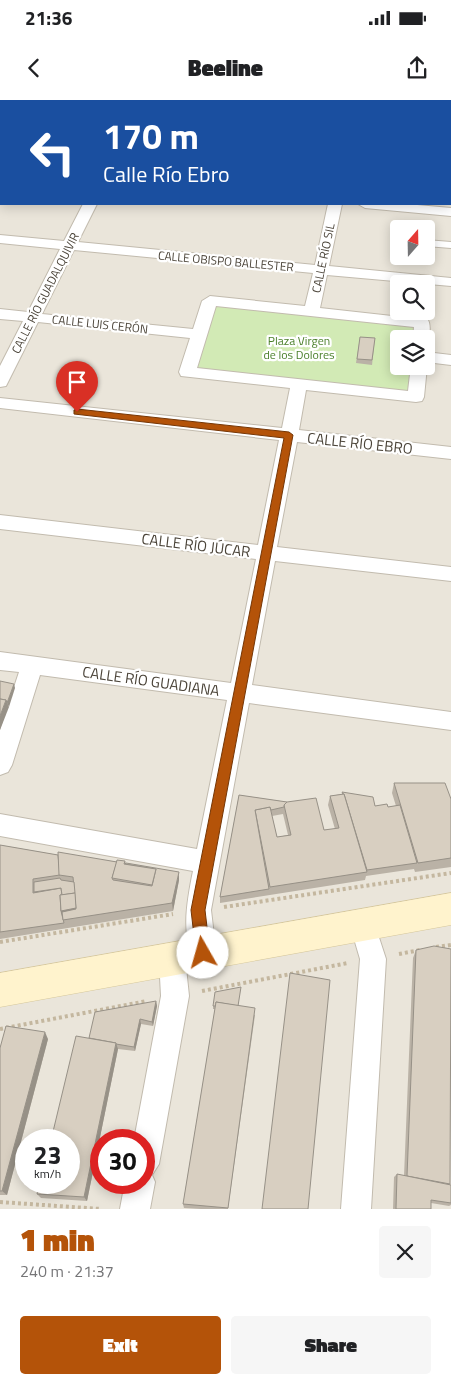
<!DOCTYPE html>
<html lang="en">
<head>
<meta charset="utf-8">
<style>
	:root { --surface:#fff; --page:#f6f6f6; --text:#202124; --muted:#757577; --accent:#b45309 }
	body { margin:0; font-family:"Titillium Web",sans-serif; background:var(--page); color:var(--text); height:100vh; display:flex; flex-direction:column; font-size:19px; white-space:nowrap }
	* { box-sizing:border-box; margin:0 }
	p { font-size:16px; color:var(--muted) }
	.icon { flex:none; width:28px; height:28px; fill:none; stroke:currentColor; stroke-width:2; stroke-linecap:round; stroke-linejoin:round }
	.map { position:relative; height:1109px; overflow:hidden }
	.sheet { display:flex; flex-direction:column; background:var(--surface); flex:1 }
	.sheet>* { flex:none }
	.guide { position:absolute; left:0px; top:0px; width:451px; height:105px; box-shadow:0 2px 12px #0003; background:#1a4fa0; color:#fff; overflow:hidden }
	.needle { width:32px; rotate:20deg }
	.tools { position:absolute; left:390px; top:120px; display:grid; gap:10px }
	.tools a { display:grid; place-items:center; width:45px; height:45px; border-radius:5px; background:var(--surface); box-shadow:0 2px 12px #0003; font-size:25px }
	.speed { position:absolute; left:15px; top:1029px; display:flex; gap:10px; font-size:25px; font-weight:700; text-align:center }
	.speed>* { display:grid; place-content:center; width:65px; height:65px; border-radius:50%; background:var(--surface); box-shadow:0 2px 12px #0003; line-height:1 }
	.speed small { font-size:12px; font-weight:400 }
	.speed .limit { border:8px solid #d22; background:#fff; color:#111 }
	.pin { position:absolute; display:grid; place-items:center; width:42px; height:42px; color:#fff; margin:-51px -21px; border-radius:50% 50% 50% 0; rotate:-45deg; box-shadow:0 0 5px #0007 }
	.pin .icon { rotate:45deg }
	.me { position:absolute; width:55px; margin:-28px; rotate:353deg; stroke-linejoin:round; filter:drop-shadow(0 0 4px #0008) }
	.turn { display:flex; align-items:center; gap:18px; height:105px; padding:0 20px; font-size:22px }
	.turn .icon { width:65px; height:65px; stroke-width:2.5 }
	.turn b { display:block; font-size:35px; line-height:42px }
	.round { display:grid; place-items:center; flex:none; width:52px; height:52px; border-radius:5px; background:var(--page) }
	.headline { display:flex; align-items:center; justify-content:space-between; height:85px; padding:0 20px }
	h1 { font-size:30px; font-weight:800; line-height:38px; color:var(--accent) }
	.cta { display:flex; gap:10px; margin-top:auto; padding:10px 20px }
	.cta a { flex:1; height:58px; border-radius:5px; background:var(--accent); color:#fff; font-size:20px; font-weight:800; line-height:58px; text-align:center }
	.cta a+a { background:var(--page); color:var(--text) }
	.status { display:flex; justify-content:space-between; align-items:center; height:35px; padding:0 25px; background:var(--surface); direction:ltr }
	.status svg { height:14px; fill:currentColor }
	header { display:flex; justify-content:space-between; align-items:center; height:65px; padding:0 20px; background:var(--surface); font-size:22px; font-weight:800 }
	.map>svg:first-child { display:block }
	.residential { fill:#eae5da; fill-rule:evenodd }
	.green { fill:#d2eab5 }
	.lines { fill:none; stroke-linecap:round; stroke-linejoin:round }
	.pedestrian-casing { stroke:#c2bbae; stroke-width:2 }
	.minor-casing { stroke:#c2bbae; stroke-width:2 }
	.secondary-casing { stroke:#d6c79b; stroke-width:1 }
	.path { stroke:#c4b79f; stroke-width:4; stroke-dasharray:3 3; stroke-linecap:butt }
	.pedestrian { fill:#fff; fill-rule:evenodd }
	.minor { fill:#fff; fill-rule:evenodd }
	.secondary { fill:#fff3cd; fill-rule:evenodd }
	.wall { fill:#bab2a6; fill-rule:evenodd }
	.shaded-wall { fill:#979187 }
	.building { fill:#d8cfc1; stroke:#979187 }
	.route { fill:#b45309; stroke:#753606 }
	.labels { text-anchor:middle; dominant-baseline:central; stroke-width:4.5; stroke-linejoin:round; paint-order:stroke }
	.far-street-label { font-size:12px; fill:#4b4439; stroke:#fff }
	.far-park-label { font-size:12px; fill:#4a7f2a; stroke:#fff }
	.street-label { font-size:15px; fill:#4b4439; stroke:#fff }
</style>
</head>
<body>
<div class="status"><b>21:36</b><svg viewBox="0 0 49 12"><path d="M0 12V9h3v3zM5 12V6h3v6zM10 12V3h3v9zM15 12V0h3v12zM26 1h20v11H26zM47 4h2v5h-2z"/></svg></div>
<header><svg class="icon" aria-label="back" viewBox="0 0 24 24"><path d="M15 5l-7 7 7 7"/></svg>Beeline<svg class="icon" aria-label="share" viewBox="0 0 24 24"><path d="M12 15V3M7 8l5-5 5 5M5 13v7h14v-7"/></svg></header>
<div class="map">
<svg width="451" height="1109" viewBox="0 0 451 1109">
	<rect width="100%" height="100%" fill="#f6f3ec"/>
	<path class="residential" d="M0 0H451V1109H0ZM1 1H450V104H1ZM399 129H426V156H399ZM399 184H426V211H399ZM399 239H426V266H399ZM26 1040H69V1082H26ZM101 1040H144V1082H101Z"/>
	<path class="green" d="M210 201 422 223 421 239H399V266H419L416 297 187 272Z"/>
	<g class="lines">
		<defs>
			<g id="pedestrian">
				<path d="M399 137V143L394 142V138Z"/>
				<path d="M426 140 451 142V148L426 146Z"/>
			</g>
			<g id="minor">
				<path d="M33 0H45L46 1H34Z"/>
				<rect x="121" y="0" width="12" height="1"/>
				<path d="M167 0H179L180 1H168Z"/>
				<path d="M279 0H291L292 1H280Z"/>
				<rect x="0" y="15" width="1" height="8"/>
				<rect x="450" y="39" width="1" height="8"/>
				<rect x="0" y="87" width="1" height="8"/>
				<path d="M83 104H97L78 142 315 165 328 104H342L329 166 451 178V186L327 175 320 208 428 220C431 225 430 237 426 242V239H413L414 227 216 206 197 268 408 291 411 266H427L424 297 422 301 416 302 306 290 299 330 451 347V359L297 342 277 447 451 467V481L275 461 252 585 451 612V630L249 603 211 810 216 853 212 862 203 866 194 862C181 833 187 801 193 771L0 736V714L197 749 227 600 40 575 12 665 8 672 0 675V630L19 572 0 570V552L231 583 256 459 0 429V415L258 445 279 340 0 308V298L282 328 290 288 181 276 179 272 190 238 38 222 6 286 0 287V266L23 221 0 219V209L28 212 60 149 0 143V135L64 141ZM74 150 313 173 305 206 210 196 202 201 193 229 42 214Z"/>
				<path d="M358 104H406L451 108V116L365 108Z"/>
				<path d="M426 252 451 255V265L426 262Z"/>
				<path d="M363 812 372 816 386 859 371 1109H341L360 859 350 825 354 816Z"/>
				<path d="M172 845 181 849 185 858 189 896 159 1064 152 1075 155 1082 150 1109H120L125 1082H144V1040H134L161 896 159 858 163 849Z"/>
			</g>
			<path id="secondary" d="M451 793V825L0 907V873Z"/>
		</defs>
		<use href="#pedestrian" class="pedestrian-casing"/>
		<use href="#minor" class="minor-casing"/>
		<use href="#secondary" class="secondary-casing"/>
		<g class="path">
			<path d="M224 807 451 773"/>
			<path d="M0 842 173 814"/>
			<path d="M436 847 451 845"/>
			<path d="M399 854 420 850"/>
			<path d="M202 891 348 863"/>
			<path d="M0 929 147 901"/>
			<path d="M0 1102 101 1109"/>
		</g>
		<use href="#pedestrian" class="pedestrian"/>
		<use href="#minor" class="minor"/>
		<use href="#secondary" class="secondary"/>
	</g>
	<g class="wall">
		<path d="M360 237 375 238 372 265 356 263Z"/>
		<path d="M394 683 451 699V767L415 772 414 769 366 776 365 780 220 803V797L239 695 287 702 324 730 335 729 328 705 330 696 342 694V692L375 706 388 707 396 706 392 693ZM283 714 288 735 277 737 272 716Z"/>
		<path d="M0 745 58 755 117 762 125 761 126 763 179 780 173 811 0 839Z"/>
		<path d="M416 850 450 1084 451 1105 449 1106 431 1103V1109H393L394 1077 397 1074 404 1076 413 858Z"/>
		<path d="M156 901 157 906 153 926 141 924 135 951 118 949 87 1101 41 1098 37 1094 89 938Z"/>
		<path d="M213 906H238L255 915 228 1109H201L184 1108 183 1104 215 909H213Z"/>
		<path d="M48 939 7 1095H0V948Z"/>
	</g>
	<g class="shaded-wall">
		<path d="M14 584 15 588 9 607 7 603Z"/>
		<path d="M6 600 9 607 0 630V616Z"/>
		<path d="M179 772V780L173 811 172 803Z"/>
		<path d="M61 788 75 793 79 817 63 820 61 811Z"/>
		<path d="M156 901 157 906 153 926 152 922Z"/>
		<path d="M140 919 141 924 135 951 134 947Z"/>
		<path d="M45 932 48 939 7 1095 2 1091Z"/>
		<path d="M116 943 118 949 87 1101 84 1097Z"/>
	</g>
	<g class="building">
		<path d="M360 237 375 238 372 260 357 259Z"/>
		<path d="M0 581 14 584 7 603 6 600 0 599Z"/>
		<path d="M0 599 6 600 0 616Z"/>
		<path d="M394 683H445L451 699V758L418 763Z"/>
		<path d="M342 692 373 697 375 706 387 704 388 707 400 705 417 763 367 770 344 694H343Z"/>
		<path d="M344 694 367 772 270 787 255 710 270 707 277 737 291 735 284 705 287 702 316 698 324 730 339 728 330 696Z"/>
		<path d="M239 695 287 702 284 705V707L271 710 270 707 255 710 269 789 220 797Z"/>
		<path d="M0 745 58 755 60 775 33 779V793L61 788 62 795H60L61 811 64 823 0 832Z"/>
		<path d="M58 752 117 762 112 778 113 780 152 786 156 769 125 764 126 763 179 772 172 803 63 820 62 812 76 809 73 777 59 775Z"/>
		<path d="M117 760 125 761 124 764 156 769 152 785 112 778Z"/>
		<path d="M60 778 61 780 74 782 75 793 62 795 61 788 34 792V782Z"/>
		<path d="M75 793 76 808 61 811 60 795Z"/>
		<path d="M434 846 451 849 450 1084 407 1076 416 850Z"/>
		<path d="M290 873 330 880 308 1109H262Z"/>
		<path d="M241 887 238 906 216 902V906H213L215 892Z"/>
		<path d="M156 901 152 922 140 919 134 947 116 944V943L89 938 95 912Z"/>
		<path d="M216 902 255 908 228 1108 183 1104Z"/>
		<path d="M6 926 45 932 2 1091H0V948Z"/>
		<path d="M76 936 116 943 84 1097 37 1094 40 1082H69V1040H51Z"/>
		<path d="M397 1074 451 1085V1103L431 1100V1109H396Z"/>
	</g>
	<path class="route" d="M77 309 289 332 293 335 205 810 210 853 208 858 203 860 198 858 196 853 191 810 284 338 74 314V310Z"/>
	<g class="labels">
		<g class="far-street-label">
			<text transform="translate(323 158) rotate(-78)">CALLE RÍO SIL</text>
			<text transform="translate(226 161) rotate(5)">CALLE OBISPO BALLESTER</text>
			<text transform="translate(45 193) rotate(-63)">CALLE RÍO GUADALQUIVIR</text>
			<text transform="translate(100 224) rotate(6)">CALLE LUIS CERÓN</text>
		</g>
		<g class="far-park-label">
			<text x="299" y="240">Plaza Virgen<tspan x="299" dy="14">de los Dolores</tspan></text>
		</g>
		<g class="street-label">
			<text transform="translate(360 343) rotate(6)">CALLE RÍO EBRO</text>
			<text transform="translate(196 445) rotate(7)">CALLE RÍO JÚCAR</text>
			<text transform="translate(151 581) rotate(8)">CALLE RÍO GUADIANA</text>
		</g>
	</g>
</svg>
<div class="tools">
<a><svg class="needle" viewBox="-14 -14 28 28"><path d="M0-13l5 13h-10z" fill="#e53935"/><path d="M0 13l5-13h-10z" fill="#757577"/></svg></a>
<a><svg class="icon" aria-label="search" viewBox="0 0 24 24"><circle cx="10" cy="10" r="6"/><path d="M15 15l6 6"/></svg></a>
<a><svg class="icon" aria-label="layers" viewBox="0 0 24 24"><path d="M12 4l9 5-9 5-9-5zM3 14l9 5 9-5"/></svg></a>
</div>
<div class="speed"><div>23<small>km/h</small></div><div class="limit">30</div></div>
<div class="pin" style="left:77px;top:312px;background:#d93025"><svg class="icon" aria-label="arrive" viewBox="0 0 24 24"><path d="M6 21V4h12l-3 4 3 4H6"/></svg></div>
<svg class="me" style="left:203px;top:853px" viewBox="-20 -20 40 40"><circle r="19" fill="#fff"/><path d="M0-13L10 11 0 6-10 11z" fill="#b45309"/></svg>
<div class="guide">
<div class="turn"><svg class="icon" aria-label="left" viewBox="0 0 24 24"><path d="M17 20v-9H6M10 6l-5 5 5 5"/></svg><div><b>170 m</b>Calle Río Ebro</div></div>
</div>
</div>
<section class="sheet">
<div class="headline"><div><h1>1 min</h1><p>240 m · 21:37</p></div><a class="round"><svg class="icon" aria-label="close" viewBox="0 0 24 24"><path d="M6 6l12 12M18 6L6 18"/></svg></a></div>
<div class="cta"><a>Exit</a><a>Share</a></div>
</section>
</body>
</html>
